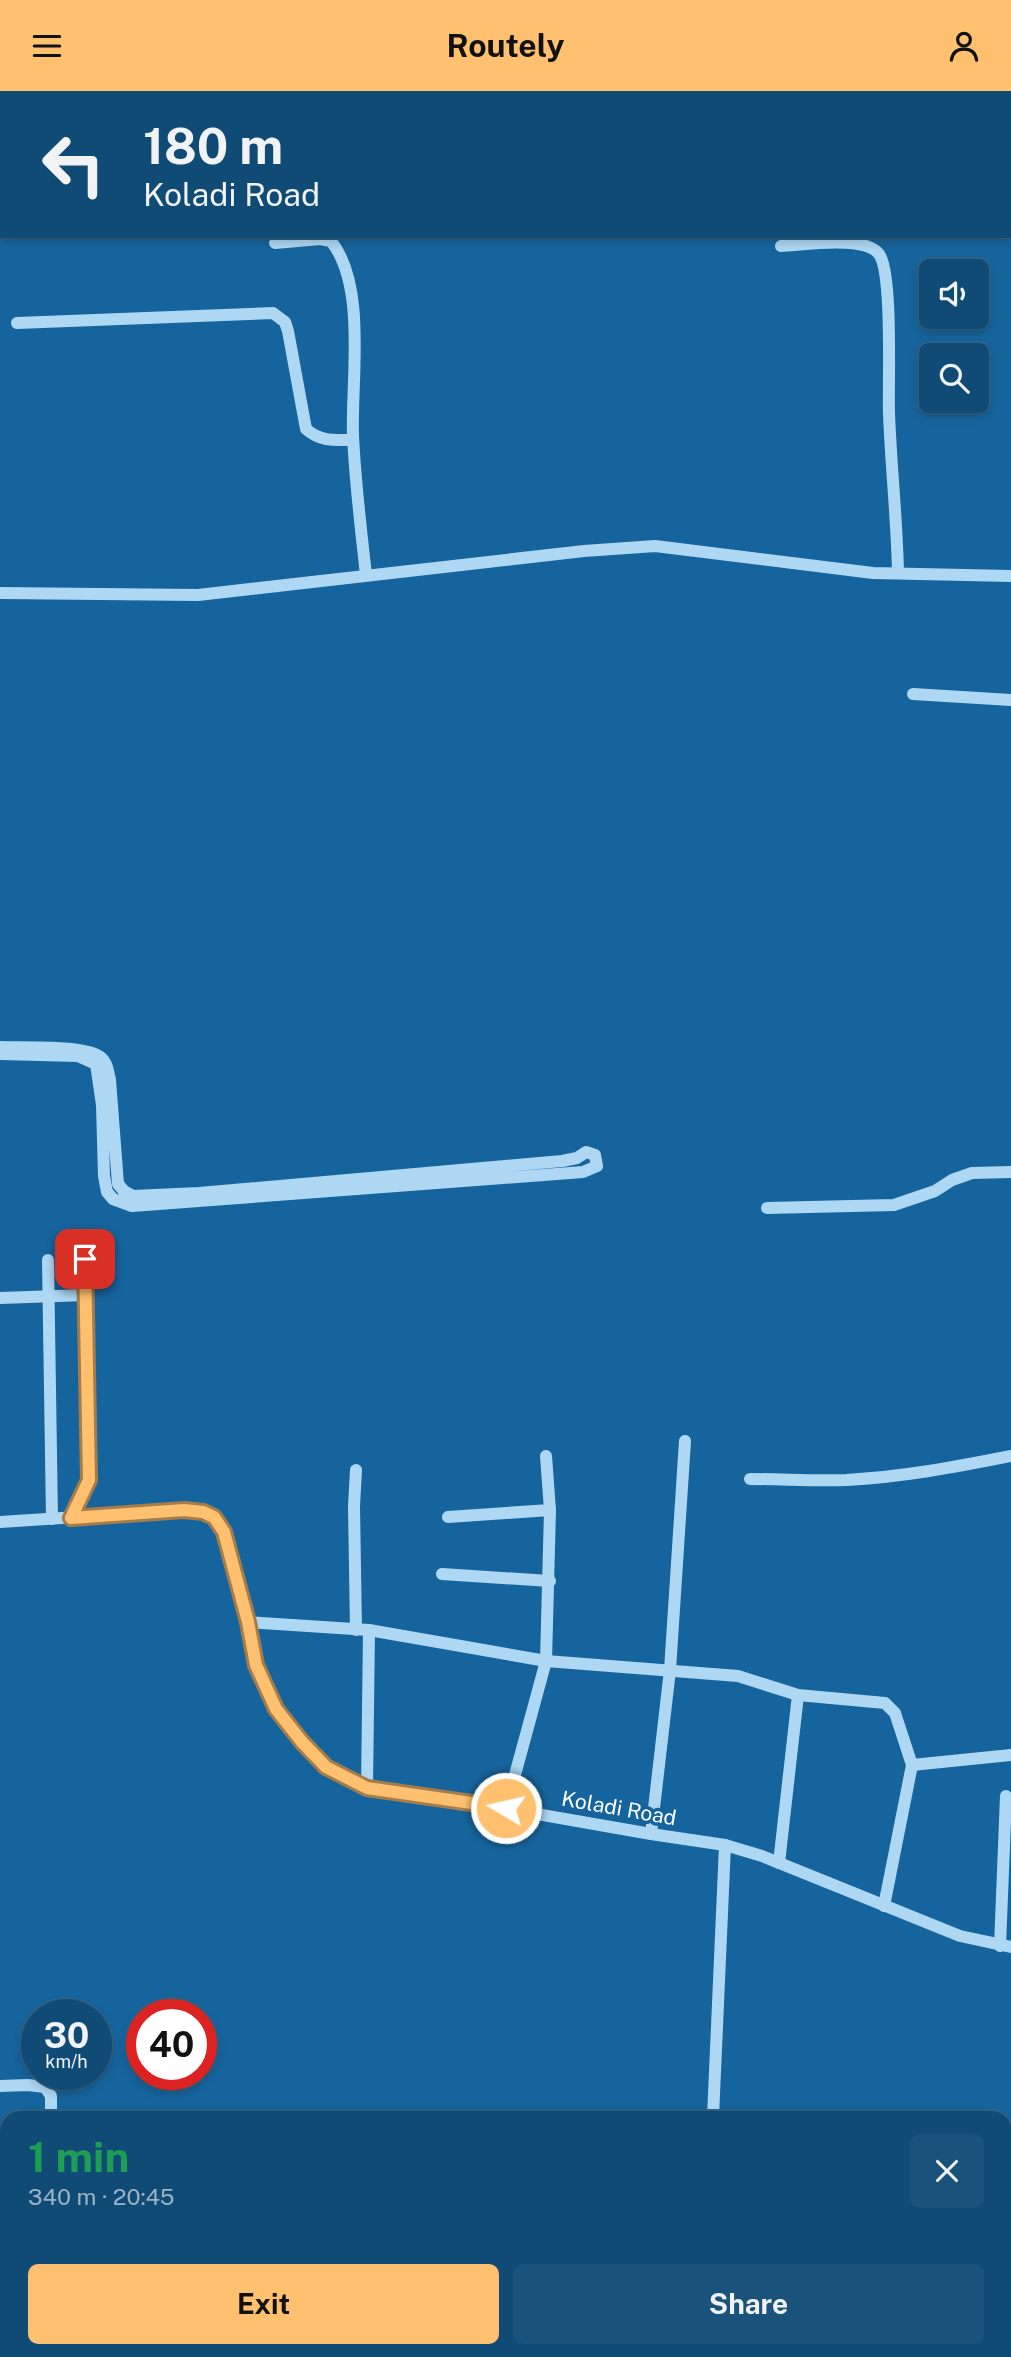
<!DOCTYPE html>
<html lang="en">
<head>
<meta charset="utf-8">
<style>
	:root { --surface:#104b76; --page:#19527b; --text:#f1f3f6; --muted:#9cb3c5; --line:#306388; --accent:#ffc170 }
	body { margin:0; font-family:"Public Sans",sans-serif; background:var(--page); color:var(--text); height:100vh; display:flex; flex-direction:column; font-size:26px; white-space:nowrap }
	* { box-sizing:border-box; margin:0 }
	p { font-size:23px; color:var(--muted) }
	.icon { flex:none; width:38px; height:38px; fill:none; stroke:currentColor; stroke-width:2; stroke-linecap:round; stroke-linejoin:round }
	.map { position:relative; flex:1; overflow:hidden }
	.drawer { position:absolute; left:0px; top:2020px; width:1012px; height:247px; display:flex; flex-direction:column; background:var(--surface); border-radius:21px 21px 0 0; box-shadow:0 4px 10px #0003,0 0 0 2px var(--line) }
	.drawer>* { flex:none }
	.top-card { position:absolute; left:0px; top:0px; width:1012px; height:147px; box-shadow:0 4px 10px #0003,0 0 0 2px var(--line); background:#104b76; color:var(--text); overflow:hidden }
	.buttons { position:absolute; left:919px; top:168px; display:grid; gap:14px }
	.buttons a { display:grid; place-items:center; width:70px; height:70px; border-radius:10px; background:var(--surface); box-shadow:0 4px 10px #0003,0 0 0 2px var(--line); font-size:35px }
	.speed { position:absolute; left:21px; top:1908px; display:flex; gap:14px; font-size:35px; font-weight:700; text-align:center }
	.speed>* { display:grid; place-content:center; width:91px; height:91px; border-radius:50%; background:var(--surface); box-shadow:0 4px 10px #0003,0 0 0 2px var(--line); line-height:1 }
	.speed small { font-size:18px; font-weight:400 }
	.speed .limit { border:10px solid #d22; background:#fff; color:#111 }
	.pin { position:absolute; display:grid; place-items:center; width:60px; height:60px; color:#fff; margin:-30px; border-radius:14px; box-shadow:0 4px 10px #0006 }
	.me { position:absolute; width:77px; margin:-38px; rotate:279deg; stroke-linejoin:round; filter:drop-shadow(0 0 5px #0008) }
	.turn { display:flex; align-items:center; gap:24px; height:147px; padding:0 28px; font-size:32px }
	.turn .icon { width:91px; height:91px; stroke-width:2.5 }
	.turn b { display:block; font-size:49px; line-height:60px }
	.round { display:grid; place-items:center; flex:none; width:74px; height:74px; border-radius:10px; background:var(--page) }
	.summary { display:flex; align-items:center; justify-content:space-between; height:119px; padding:0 28px }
	h1 { font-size:42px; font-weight:700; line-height:52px; color:#1e9e55 }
	.action { display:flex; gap:14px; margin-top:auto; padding:14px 28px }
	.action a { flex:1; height:80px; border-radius:10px; background:var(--accent); color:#111; font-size:28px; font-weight:700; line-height:80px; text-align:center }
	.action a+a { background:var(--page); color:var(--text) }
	header { display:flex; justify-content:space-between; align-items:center; height:91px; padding:0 28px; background:var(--accent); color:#111; font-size:32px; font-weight:700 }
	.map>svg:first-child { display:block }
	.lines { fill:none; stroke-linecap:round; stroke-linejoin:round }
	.minor { stroke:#aed7f3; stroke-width:12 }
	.route-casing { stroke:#a67d49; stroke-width:18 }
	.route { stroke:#ffc170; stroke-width:12 }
	.labels { text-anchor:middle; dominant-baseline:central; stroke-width:7; stroke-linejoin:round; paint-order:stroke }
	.street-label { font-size:21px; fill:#fff; stroke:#16649d }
</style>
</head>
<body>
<header><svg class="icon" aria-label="menu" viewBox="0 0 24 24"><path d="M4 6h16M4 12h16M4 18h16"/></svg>Routely<svg class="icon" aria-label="person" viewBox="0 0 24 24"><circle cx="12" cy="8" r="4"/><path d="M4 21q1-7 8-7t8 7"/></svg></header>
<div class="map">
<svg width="1011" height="2266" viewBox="0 0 1011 2266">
	<rect width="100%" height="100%" fill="#16649d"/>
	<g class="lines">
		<g class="minor">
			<path d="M275 152 320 148 331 150C367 195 351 289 353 344 355 391 361 438 366 484"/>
			<path d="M781 155C804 154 865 144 879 163 893 182 888 292 889 322 891 376 897 429 898 482"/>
			<path d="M17 232 273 222 285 231 288 240 306 338C321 351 334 349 353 349"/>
			<path d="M0 502 198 504 584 460 655 455 873 482 1011 485"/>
			<path d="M913 603 1011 609"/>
			<path d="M0 956C22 957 82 954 99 965 107 970 108 980 110 989L118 1093 124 1100 133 1105 199 1102 562 1070 577 1067 586 1061 595 1064 597 1075 583 1081 132 1115 113 1108 107 1101 104 1085 102 1014 96 973 78 965 0 963"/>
			<path d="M767 1117 894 1114 935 1100 952 1089 972 1082 1011 1081"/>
			<path d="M48 1169 52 1428"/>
			<path d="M0 1207 86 1204"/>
			<path d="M750 1388C782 1388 814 1390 846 1389 902 1386 956 1376 1011 1365"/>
			<path d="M448 1426 550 1419"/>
			<path d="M71 1427 89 1389 85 1168"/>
			<path d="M0 1431 184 1419 203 1421 214 1426 224 1441 248 1531 256 1574 276 1618 302 1651 326 1676 367 1697 451 1708 651 1743 725 1754 762 1765 960 1845 1011 1856"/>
			<path d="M442 1483 550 1490"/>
			<path d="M248 1531 369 1539 546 1570 738 1585 798 1604 885 1612 895 1622 912 1674 884 1815"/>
			<path d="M356 1539 354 1415 356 1379"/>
			<path d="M912 1674 1011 1664"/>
			<path d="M367 1697 369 1539"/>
			<path d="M506 1717 546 1570 550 1419 546 1365"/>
			<path d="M651 1743 670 1579 685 1350"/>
			<path d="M779 1772 798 1604"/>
			<path d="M1000 1855 1006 1705"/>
			<path d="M0 1995 28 1994 45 1996 51 2005V2026"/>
			<path d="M713 2026 725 1754"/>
			<path d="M0 2080H7"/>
			<path d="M0 2141H7"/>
			<path d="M1008 2195 1011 2194"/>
			<path d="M0 2230 7 2229"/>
			<path d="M54 2266V2259"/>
			<path d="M705 2266V2259"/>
		</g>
	</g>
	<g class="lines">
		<defs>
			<path id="route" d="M85 1168 89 1389 71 1427 184 1419 203 1421 214 1426 224 1441 248 1531 256 1574 276 1618 302 1651 326 1676 367 1697 506 1717"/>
		</defs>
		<use href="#route" class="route-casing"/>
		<use href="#route" class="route"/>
	</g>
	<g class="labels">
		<g class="street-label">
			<text transform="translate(619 1717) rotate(10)">Koladi Road</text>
		</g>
	</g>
</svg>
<div class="buttons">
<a><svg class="icon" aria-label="sound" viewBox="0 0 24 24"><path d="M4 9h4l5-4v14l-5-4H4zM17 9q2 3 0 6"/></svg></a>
<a><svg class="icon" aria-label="search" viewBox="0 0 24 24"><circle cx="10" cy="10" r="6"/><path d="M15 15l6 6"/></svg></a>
</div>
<div class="speed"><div>30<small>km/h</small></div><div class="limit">40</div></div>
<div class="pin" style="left:85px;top:1168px;background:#d93025"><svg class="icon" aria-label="arrive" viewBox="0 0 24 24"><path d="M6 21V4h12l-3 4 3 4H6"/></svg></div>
<svg class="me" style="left:506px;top:1717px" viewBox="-20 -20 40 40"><circle r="17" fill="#ffc170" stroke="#fff" stroke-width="3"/><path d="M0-11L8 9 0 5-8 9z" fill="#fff"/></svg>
<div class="top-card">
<div class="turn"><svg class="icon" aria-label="left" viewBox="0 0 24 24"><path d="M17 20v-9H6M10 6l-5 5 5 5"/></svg><div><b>180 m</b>Koladi Road</div></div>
</div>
<section class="drawer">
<div class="summary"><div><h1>1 min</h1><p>340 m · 20:45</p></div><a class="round"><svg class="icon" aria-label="close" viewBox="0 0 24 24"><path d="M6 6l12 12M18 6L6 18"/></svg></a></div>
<div class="action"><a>Exit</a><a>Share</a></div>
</section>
</div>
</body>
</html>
